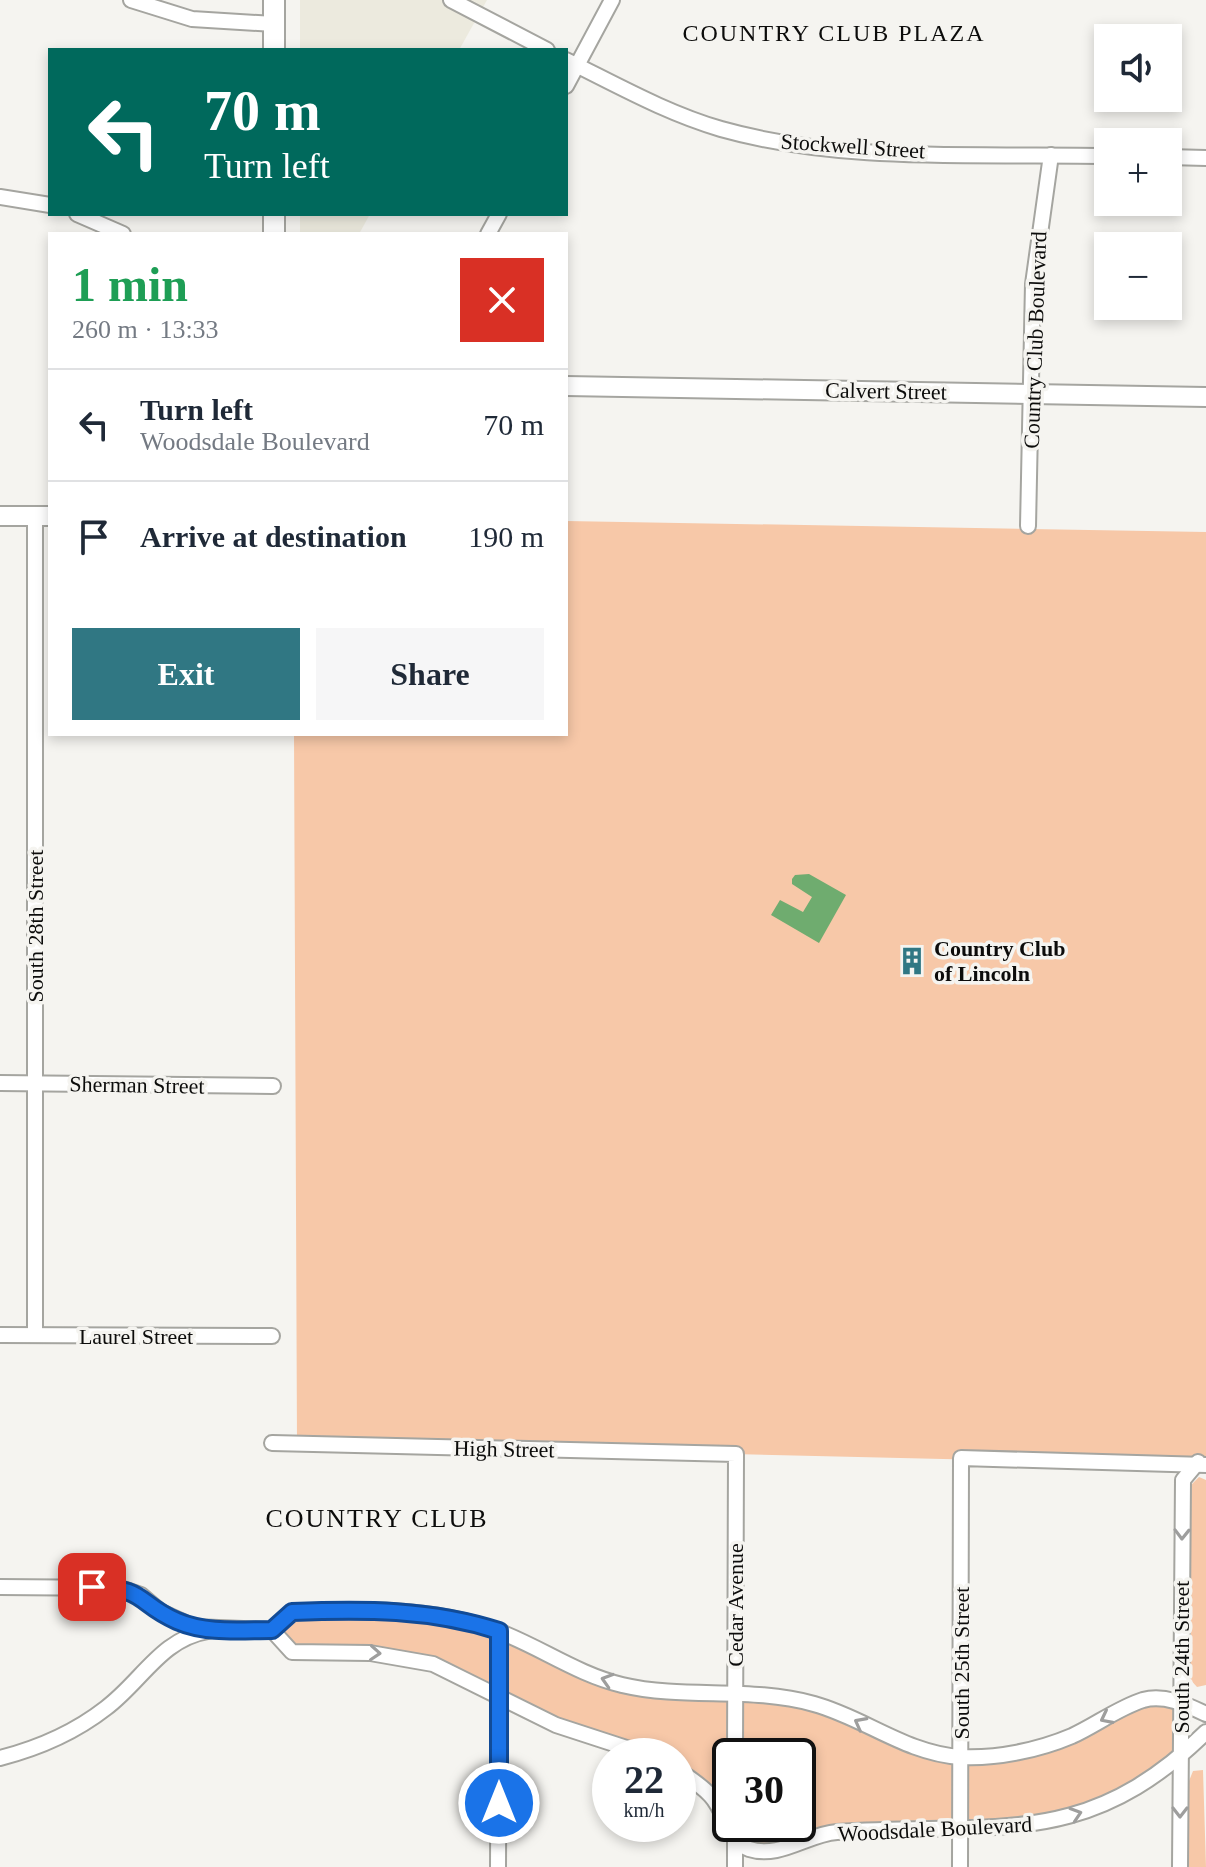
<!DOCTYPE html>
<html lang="en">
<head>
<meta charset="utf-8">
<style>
	:root { --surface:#fff; --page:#f6f6f7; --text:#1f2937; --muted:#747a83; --line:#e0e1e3; --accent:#307783 }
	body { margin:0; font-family:Georgia,serif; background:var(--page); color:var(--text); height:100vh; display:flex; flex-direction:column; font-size:30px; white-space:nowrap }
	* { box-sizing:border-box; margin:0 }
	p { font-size:26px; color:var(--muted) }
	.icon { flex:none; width:44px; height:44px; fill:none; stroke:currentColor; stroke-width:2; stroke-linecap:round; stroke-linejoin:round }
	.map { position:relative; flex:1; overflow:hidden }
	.side { position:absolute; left:48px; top:232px; width:520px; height:504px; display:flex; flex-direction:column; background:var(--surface); border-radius:0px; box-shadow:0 4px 12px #0003 }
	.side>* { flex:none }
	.hud { position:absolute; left:48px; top:48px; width:520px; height:168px; border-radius:0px; box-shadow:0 4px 12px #0003; background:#00695c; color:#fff; overflow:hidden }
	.tools { position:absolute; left:1094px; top:24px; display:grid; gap:16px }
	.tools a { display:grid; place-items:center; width:88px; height:88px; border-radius:0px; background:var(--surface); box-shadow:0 4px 12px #0003; font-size:40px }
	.speed { position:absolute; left:592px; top:1738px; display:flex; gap:16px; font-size:40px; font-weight:700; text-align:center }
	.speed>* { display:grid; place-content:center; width:104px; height:104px; border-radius:50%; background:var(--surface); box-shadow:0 4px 12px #0003; line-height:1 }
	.speed small { font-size:20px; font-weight:400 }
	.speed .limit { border:4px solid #111; border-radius:12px; background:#fff; color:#111 }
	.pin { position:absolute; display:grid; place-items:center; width:68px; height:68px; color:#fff; margin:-34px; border-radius:16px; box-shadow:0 4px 12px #0006 }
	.me { position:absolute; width:88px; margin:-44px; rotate:0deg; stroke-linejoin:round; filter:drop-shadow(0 0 6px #0008) }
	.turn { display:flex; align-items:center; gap:28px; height:168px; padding:0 24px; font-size:36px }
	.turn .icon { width:104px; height:104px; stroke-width:2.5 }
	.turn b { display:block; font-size:56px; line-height:68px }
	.round { display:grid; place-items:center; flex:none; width:84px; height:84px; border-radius:0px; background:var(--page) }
	.headline { display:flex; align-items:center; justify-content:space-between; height:136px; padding:0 24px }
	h1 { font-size:48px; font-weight:800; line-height:60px; color:#1e9e55 }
	.action { display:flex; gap:16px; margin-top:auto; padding:16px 24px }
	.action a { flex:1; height:92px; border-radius:0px; background:var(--accent); color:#fff; font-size:32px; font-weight:800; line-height:92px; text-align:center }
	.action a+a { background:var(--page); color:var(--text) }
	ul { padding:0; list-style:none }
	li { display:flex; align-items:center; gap:24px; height:112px; padding:0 24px; border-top:2px solid var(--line) }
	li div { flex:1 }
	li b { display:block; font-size:30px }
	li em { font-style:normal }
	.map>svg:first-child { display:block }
	.built { fill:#eceade }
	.green { fill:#f7c8a8; fill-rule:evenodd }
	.water { fill:#6fac6f }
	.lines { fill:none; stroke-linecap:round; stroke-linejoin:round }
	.minor-casing { stroke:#a5a5a0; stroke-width:18 }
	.tertiary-casing { stroke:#a5a5a0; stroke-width:22 }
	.secondary-casing { stroke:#a5a5a0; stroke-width:24 }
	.minor { stroke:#fff; stroke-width:14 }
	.tertiary { stroke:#fff; stroke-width:18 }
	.secondary { stroke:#fff; stroke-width:20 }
	.oneway { stroke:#9e9e9d }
	.route-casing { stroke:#114b97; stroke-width:20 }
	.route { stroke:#1a73e8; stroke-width:14 }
	.labels { text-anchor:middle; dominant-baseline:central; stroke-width:7; stroke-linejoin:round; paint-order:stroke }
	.street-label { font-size:22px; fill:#0c0c0b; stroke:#f5f4f0 }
	.poi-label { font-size:22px; font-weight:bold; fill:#0c0c0b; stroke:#f5f4f0; text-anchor:start }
	.neighbourhood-label { font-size:24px; letter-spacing:2px; fill:#0c0c0b; stroke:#f5f4f0 }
	.quarter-label { font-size:26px; letter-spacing:2px; fill:#0c0c0b; stroke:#f5f4f0 }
</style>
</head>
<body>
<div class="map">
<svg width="1206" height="1867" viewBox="0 0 1206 1867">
	<rect width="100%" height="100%" fill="#f5f4f0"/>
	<g class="built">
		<path d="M300 0H487L459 50H300Z"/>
		<path d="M300 214H370L359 234H300Z"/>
	</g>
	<g class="green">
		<path d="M566 521 1206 532V1465L297 1444 294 734H566Z"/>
		<path d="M1199 1477 1206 1480V1685L1197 1687 1189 1678V1487Z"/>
		<path d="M382 1610C422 1612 463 1616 500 1632 542 1649 578 1674 622 1685 686 1700 751 1685 814 1704 865 1719 906 1754 961 1757 998 1759 1040 1750 1074 1735 1115 1716 1132 1696 1180 1702V1758C1052 1850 981 1822 837 1832 807 1834 780 1859 749 1849 728 1842 726 1812 711 1796 702 1786 690 1778 678 1770V1756C631 1756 579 1738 537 1716 502 1699 470 1676 433 1664 388 1649 339 1652 292 1652L272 1630 292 1612ZM730 1756H798V1824H730Z"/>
		<path d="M1203 1770 1206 1867H1189V1781L1193 1771Z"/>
	</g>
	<path class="water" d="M809 874 846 895 819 943 771 915 780 900 803 912 812 897 792 884V879L795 875Z"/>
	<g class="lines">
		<defs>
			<g id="minor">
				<path d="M131 0 192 19 274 24"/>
				<path d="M451 0 547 50"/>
				<path d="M566 60C617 85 666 113 721 129 845 164 981 153 1108 156"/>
				<path d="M566 86 612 0"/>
				<path d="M1168 157 1206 158"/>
				<path d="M0 197 50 205"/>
				<path d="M77 214 123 234"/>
				<path d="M488 234 499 214"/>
				<path d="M1028 526 1033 284 1051 155"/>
				<path d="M0 1083 273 1086"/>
				<path d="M0 1335 272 1336"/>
				<path d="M35 1335V516"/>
				<path d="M272 1443 736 1454 735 1756"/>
				<path d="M0 1587 120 1588 141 1595 161 1612 194 1627 272 1630 292 1612C361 1609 430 1607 495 1630 539 1646 576 1674 622 1685 686 1700 750 1686 814 1704 865 1718 905 1753 960 1757 997 1759 1039 1750 1072 1736 1096 1725 1118 1708 1143 1700 1165 1694 1187 1705 1206 1714"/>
				<path d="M272 1630 292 1652 370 1653 433 1664 556 1725 651 1756"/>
				<path d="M0 1758C39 1748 74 1733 106 1708 142 1681 161 1639 208 1631"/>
				<path d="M678 1770C690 1778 702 1786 711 1796 726 1812 728 1842 749 1849 780 1859 807 1834 837 1832 990 1821 1083 1853 1206 1732"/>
				<path d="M735 1835V1867"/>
				<path d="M498 1867 499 1631"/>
				<path d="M960 1867 961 1458 1206 1465"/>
				<path d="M1180 1867 1183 1480 1198 1462"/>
			</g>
			<g id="tertiary">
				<path d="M566 386 1206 397"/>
				<path d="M0 516H50"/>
			</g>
			<g id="secondary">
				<path d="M274 0V50"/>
				<path d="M274 234V214"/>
			</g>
		</defs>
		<use href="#minor" class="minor-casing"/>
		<use href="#tertiary" class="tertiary-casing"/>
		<use href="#secondary" class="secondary-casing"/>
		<use href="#minor" class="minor"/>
		<use href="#tertiary" class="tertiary"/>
		<use href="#secondary" class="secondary"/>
	</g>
	<defs><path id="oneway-chevron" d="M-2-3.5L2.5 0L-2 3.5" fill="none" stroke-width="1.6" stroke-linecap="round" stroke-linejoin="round" transform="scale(2)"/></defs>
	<g class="oneway">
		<use href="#oneway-chevron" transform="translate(1182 1534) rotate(91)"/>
		<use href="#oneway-chevron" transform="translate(375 1653) rotate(4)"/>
		<use href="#oneway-chevron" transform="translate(607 1680) rotate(-163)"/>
		<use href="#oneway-chevron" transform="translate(1106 1718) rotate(153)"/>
		<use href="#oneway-chevron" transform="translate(860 1723) rotate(-152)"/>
		<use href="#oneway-chevron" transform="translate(1180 1812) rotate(90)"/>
		<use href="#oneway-chevron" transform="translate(1076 1814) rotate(-18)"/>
	</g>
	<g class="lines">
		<defs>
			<path id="route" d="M92 1587C147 1588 136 1603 177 1621 207 1634 241 1630 272 1630L292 1612C363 1609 431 1609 499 1631V1803"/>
		</defs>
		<use href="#route" class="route-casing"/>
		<use href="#route" class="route"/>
	</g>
	<defs>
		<symbol id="building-bare" viewBox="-9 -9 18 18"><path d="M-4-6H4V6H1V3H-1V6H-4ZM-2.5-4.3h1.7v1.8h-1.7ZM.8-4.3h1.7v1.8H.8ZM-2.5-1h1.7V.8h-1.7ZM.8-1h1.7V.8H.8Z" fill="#307783" stroke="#f5f4f0" stroke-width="2.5" paint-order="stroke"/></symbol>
	</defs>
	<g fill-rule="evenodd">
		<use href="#building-bare" x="892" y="941" width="40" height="40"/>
	</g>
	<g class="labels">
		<g class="street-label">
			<text transform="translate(853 146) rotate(4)">Stockwell Street</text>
			<text transform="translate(1035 340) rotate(-88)">Country Club Boulevard</text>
			<text transform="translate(886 391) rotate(1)">Calvert Street</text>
			<text transform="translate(35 926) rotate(-90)">South 28th Street</text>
			<text transform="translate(137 1085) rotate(1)">Sherman Street</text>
			<text x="136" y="1336">Laurel Street</text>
			<text transform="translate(504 1449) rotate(1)">High Street</text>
			<text transform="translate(735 1605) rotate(-90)">Cedar Avenue</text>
			<text transform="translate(1181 1657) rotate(-90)">South 24th Street</text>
			<text transform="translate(961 1663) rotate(-90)">South 25th Street</text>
			<text transform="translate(935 1829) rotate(-3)">Woodsdale Boulevard</text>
		</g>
		<g class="poi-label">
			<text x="934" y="948">Country Club<tspan x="934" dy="25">of Lincoln</tspan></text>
		</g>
		<g class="neighbourhood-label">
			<text x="834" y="33">COUNTRY CLUB PLAZA</text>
		</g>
		<g class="quarter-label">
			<text x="377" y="1518">COUNTRY CLUB</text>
		</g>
	</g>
</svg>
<div class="tools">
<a><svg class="icon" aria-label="sound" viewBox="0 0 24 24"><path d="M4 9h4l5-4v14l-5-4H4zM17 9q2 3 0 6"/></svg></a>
<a>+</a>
<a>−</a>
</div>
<div class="speed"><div>22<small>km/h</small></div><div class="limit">30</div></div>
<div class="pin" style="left:92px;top:1587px;background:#d93025"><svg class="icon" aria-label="arrive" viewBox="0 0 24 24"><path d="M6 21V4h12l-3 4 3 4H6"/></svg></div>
<svg class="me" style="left:499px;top:1803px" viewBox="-20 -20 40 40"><circle r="17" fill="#1a73e8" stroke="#fff" stroke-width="3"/><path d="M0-11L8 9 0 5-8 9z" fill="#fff"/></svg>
<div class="hud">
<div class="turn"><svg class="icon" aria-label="left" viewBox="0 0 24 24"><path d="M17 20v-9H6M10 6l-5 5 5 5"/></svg><div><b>70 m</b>Turn left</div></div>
</div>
<section class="side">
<div class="headline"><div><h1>1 min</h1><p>260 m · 13:33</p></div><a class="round" style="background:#d93025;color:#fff"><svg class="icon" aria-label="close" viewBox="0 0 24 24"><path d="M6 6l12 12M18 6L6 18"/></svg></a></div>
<ul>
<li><svg class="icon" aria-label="left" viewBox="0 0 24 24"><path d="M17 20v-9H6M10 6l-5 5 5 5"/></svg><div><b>Turn left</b><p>Woodsdale Boulevard</p></div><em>70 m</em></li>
<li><svg class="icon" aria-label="arrive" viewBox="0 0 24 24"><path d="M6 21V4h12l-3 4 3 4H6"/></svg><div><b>Arrive at destination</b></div><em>190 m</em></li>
</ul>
<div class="action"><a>Exit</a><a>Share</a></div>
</section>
</div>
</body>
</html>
